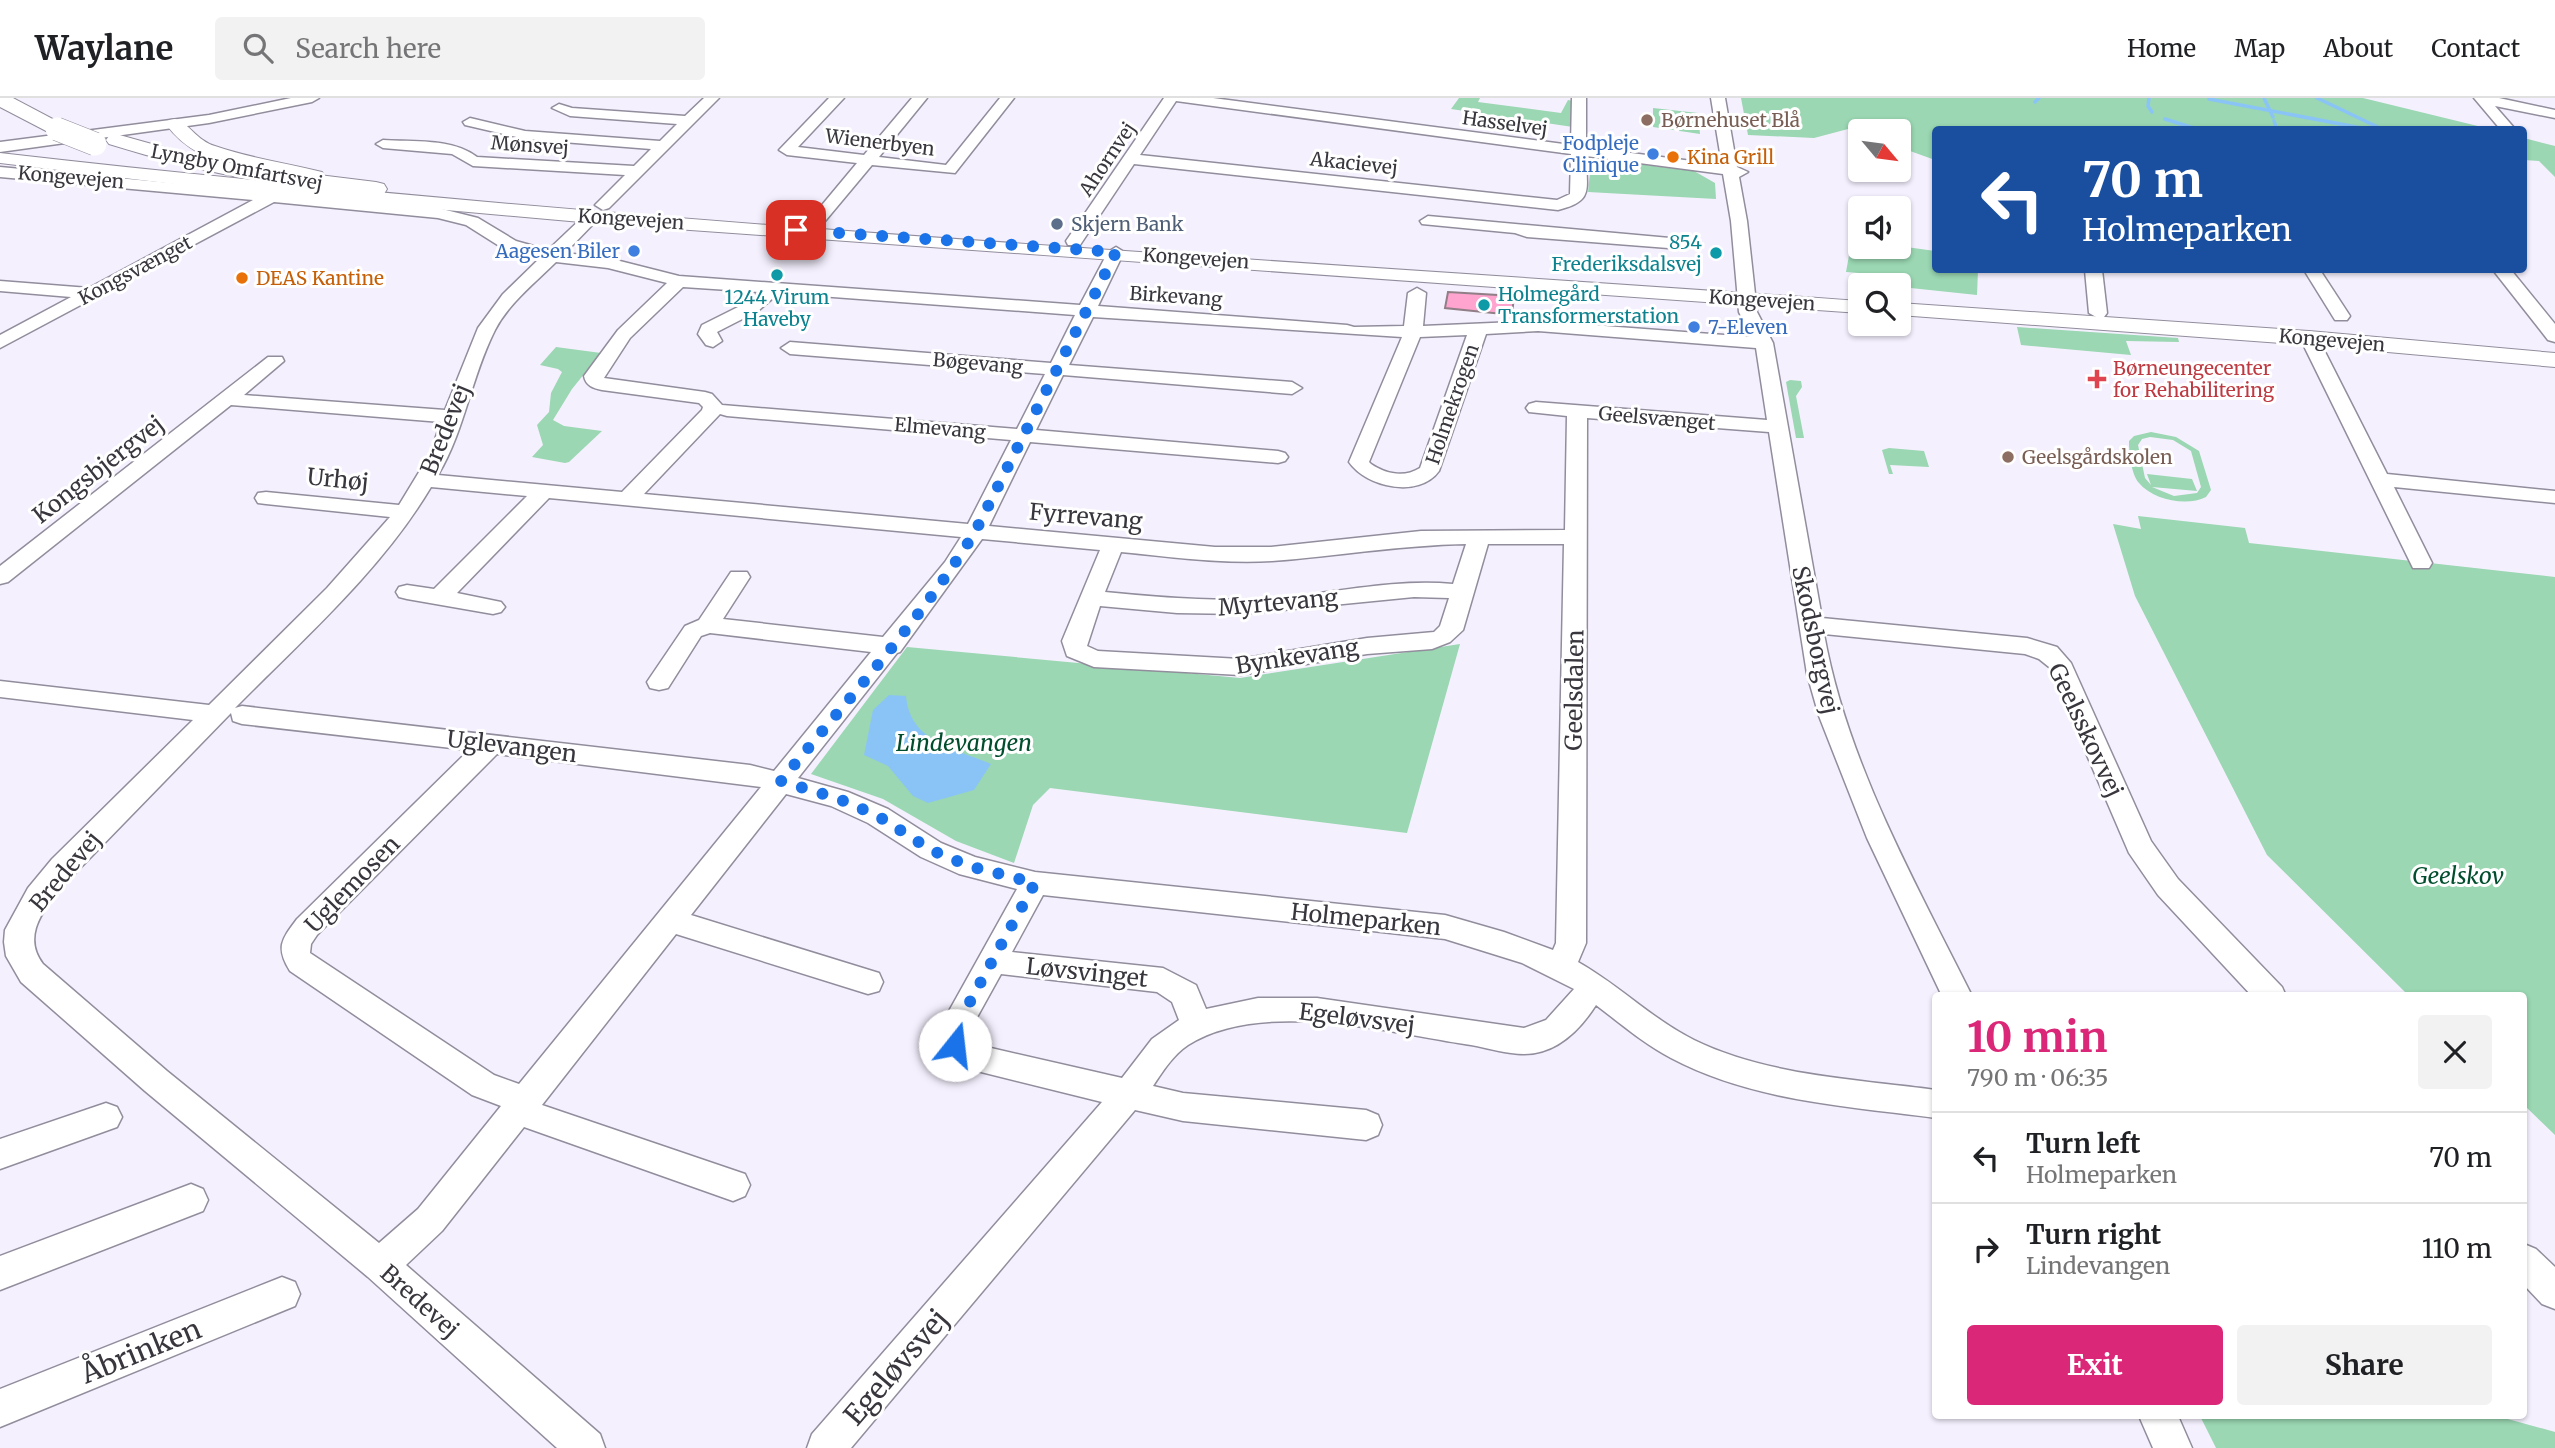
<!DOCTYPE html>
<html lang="en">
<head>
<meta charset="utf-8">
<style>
	:root { --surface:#fff; --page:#f2f2f2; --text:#202124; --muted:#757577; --line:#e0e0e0; --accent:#db2777 }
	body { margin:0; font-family:Merriweather,serif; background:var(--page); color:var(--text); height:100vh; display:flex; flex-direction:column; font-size:26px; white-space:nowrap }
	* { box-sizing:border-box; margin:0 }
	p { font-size:23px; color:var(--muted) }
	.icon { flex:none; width:38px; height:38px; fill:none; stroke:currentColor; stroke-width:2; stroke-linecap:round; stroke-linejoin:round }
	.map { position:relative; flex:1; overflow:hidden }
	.side { position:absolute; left:1932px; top:894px; width:595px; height:427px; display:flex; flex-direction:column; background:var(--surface); border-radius:7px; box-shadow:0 2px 5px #0004 }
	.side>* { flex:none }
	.guide { position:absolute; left:1932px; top:28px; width:595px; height:147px; border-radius:7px; box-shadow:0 2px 5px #0004; background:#1a4fa0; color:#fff; overflow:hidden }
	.needle { width:46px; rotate:119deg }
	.fabs { position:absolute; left:1848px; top:21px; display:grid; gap:14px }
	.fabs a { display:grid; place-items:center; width:63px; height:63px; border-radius:7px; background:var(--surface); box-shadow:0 2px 5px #0004; font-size:35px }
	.pin { position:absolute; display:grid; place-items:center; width:60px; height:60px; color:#fff; margin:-30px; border-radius:14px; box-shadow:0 4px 10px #0006 }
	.me { position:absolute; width:77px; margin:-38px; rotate:16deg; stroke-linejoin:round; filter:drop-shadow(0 0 5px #0008) }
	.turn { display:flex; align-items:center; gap:24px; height:147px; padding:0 35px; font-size:32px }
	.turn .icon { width:91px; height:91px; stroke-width:2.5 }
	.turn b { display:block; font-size:49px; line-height:60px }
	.round { display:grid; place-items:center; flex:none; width:74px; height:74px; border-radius:7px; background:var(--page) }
	.overview { display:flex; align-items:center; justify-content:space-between; height:119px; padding:0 35px }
	h1 { font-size:42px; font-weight:700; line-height:52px; color:var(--accent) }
	.primary-button { display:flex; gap:14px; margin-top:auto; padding:14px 35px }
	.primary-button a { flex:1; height:80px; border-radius:7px; background:var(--accent); color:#fff; font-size:28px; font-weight:700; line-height:80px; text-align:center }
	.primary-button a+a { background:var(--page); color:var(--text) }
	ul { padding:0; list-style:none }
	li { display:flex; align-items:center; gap:21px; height:91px; padding:0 35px; border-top:2px solid var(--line) }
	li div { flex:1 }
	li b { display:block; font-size:26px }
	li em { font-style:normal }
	header { display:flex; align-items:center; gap:42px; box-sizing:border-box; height:98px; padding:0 35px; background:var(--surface); border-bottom:2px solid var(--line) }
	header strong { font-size:33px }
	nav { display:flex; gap:38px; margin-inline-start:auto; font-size:24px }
	.search { width:490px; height:63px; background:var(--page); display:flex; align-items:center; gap:18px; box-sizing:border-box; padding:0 24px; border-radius:7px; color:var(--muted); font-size:26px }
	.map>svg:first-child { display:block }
	.green { fill:#9ad7b2; fill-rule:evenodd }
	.water { fill:#8ac4f7 }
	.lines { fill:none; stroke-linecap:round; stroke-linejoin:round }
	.stream { stroke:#8ac4f7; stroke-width:3.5 }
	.building { fill:#fea4ce; stroke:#907f86; stroke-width:2 }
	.minor-casing { stroke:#928d9c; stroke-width:3 }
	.major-casing { stroke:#928d9c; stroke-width:2 }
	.highway-casing { stroke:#928d9c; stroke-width:2 }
	.minor { fill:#fff; fill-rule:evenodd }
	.major { fill:#fff; fill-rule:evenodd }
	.highway { fill:#fff; fill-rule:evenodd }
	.highway-bridge-casing { stroke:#928d9c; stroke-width:24; stroke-linecap:butt }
	.highway-bridge { stroke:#fff; stroke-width:23 }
	.route { stroke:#1a73e8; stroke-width:12; stroke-dasharray:0 21.6 }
	.education-dot { fill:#8d6e63; stroke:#fff; stroke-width:2.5 }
	.shop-dot { fill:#3f7fe0; stroke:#fff; stroke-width:2.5 }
	.food-dot { fill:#e8710a; stroke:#fff; stroke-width:2.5 }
	.service-dot { fill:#5c6f8a; stroke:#fff; stroke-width:2.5 }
	.culture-dot { fill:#0f9aa8; stroke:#fff; stroke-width:2.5 }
	.health-dot { fill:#e0444e; stroke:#fff; stroke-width:2.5 }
	.labels { text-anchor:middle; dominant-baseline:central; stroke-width:6; stroke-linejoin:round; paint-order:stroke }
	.far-education-label { font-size:19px; fill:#785e54; stroke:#fff; text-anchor:start }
	.far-street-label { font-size:19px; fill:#39373d; stroke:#fff }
	.far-shop-label { font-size:19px; fill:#366cbe; stroke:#fff; text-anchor:end }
	.far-food-label { font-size:19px; fill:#c56008; stroke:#fff; text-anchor:start }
	.far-service-label { font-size:19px; fill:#4e5e75; stroke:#fff; text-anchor:start }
	.far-culture-label { font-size:19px; fill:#0d838f; stroke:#fff; text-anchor:end }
	.far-health-label { font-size:19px; fill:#be3a42; stroke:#fff; text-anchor:start }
	.street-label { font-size:23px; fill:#39373d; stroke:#fff }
	.park-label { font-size:23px; font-style:italic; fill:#004e2d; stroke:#fff }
	.near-street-label { font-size:28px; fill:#39373d; stroke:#fff }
</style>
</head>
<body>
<header>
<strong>Waylane</strong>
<div class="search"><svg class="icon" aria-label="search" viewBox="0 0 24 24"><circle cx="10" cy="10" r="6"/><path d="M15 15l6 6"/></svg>Search here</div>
<nav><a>Home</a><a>Map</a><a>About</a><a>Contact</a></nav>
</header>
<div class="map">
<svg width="2555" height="1350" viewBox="0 0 2555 1350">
	<rect width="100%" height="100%" fill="#f5f0fe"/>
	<g class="green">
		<path d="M1459 0H1480L1478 4 1561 15 1568 2 1573 3V29L1451 11Z"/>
		<path d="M1741 0H2363L2490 31 1936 32 1935 62 1899 49V33L1860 35 1848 31 1814 40 1748 37Z"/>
		<path d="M1653 10 1698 15 1700 36 1653 29Z"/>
		<path d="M2524 40 2555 48V79L2539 63 2524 62Z"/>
		<path d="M1597 61 1694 73 1715 85 1716 101 1588 94 1591 64Z"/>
		<path d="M1852 141H1860V149L1899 148 1935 153 1936 172H1978L1977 197 1882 187 1859 175 1846 174Z"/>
		<path d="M2017 229 2178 240 2179 244 2126 243 2131 257 2021 247Z"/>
		<path d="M556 249 601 255 572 291 553 322 564 328 602 333 569 364 565 365 532 359 543 347 537 327 549 314 551 295 562 274 558 271 540 267Z"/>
		<path d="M1790 282 1801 283 1802 289 1796 298 1804 340H1796L1786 284Z"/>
		<path d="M2151 334 2176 339 2199 353 2211 392 2206 399C2187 409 2153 402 2139 385 2131 376 2129 354 2129 343L2134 338ZM2150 339 2173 342 2191 353 2201 389 2197 395 2174 398 2152 389 2197 393 2192 381 2147 376 2151 387 2145 380 2138 347 2142 341Z"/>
		<path d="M1889 350 1924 353 1929 369 1890 367 1893 376H1889L1882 352Z"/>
		<path d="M2138 418 2245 430 2249 445 2555 479V1037L2524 1007V898H2409L2267 757 2135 498 2113 426 2141 431Z"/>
		<path d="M1460 546 1407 735 1050 690 1033 707 1014 765 956 743 883 701 811 676 907 549 1240 580Z"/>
		<path d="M2200 1318H2497L2555 1334V1350H2216Z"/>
	</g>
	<path class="water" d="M889 597 906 598C910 644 954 650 991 666L974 692 928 705 913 698 888 668 864 657 873 612Z"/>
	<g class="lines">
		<g class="stream">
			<path d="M2149 0 2148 8 2152 14"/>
			<path d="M2264 0 2273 19"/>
			<path d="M2317 0 2384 32"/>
			<path d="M2209 1 2372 32"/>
			<path d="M2035 4 2039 0"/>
			<path d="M2165 21 2200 32"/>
			<path d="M2274 23 2277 32"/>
		</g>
	</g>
	<path class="building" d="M1448 194 1514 198 1512 217 1445 210Z"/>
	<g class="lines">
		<defs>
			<g id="minor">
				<path d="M291 0H319L312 4 209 25 0 54V44L209 17Z"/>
				<path d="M704 0H719L609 110 603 112 595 107 625 77 473 68 452 56 383 50 376 46 383 42C412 44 453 40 477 59L634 68 651 51 525 41 465 27 463 24 470 20 525 33 660 43 677 26 570 18 552 10 559 6 572 10 685 18Z"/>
				<path d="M829 0H844L798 49 864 57 912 0H927L879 59 946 67 1000 0H1014L955 75 872 67 821 128 815 130 807 125 857 65 787 57 779 52Z"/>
				<path d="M1164 0H1213L1571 47 1572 0H1586V49L1722 67 1711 0H1725L1737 69 1748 74 1739 79 1747 123 1757 214 1773 245 1822 520 2027 540 2057 549 2071 565 2151 743 2178 781 2282 889 2286 898H2252L2158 797 2129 755 2049 569 2039 561 2025 556 1824 536C1847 664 1914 782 1972 898H1942L1867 740 1819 618 1807 576 1769 334 1587 320 1586 845 1578 864C1619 887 1652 921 1694 942 1768 978 1855 981 1936 992V1020C1846 1008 1752 1003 1671 960 1644 946 1620 925 1596 907 1580 932 1556 956 1524 956 1507 956 1488 950 1471 947 1390 935 1262 900 1188 947 1173 957 1163 973 1153 988L1183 995 1366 1012 1378 1017 1382 1027 1378 1037 1366 1042 1183 1023 1135 1012 851 1350H807L812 1336 1102 1004 969 971C946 963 932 946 944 922L1017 791 959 776 921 759 868 725 831 708 786 696 691 817 879 875 883 884 879 893 868 896 676 836 542 1007 745 1076 750 1087 745 1098 733 1103 524 1029 442 1133 406 1167 600 1336 605 1350H557L368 1179 145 993 21 884 6 858 4 844 5 832 28 790 52 761 193 622 0 599V583L209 607 327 490 390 419 266 406 258 405 255 400 258 395 266 394 399 407 430 356 441 324 231 307 8 484 0 486V468L268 259H282L284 263 244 297 445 312 478 230 503 196 540 160 504 151 466 127 438 120 274 104 0 250V237L71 199 0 193V183L89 190 253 102 0 79V69L438 110 478 120 516 143 548 152 586 116 592 114 600 119 565 155 608 160 679 178 1080 207 1108 154 1116 149 1124 154 1098 208 1347 227 1354 229 1404 228 1408 195 1417 190 1426 195 1423 228 1538 223 1751 239 1739 214 1731 123 1723 76 1586 58C1586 91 1595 103 1558 112L1134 66 1080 147H1068L1066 143ZM1176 3 1571 56 1570 96 1557 102 1140 57ZM556 164 608 170 667 185 618 232 584 278C586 288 593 290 602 292L699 305 703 309 702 312 622 394 438 377C465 332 471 279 495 232 509 205 535 185 556 164ZM683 189 759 194 746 205 702 227 698 236 706 247 713 249 722 243 717 234 758 213 779 195 1075 217 1051 265 790 244 781 250 790 256 1045 276 1017 331 722 307 712 296 705 294 604 280 630 240ZM1093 219 1402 239 1349 364C1366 389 1419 401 1439 373L1486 236 1538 233 1756 250 1767 322 1536 304 1529 306 1526 310 1529 314 1567 318 1565 432 1421 433 1271 449H1215L989 428 1030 344 1278 365 1285 363 1288 359 1285 355 1278 353 1036 332 1063 277 1292 296 1302 290 1292 284 1069 267ZM1467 237 1420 370C1404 380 1386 376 1371 366L1369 364 1420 239ZM720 316 727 318 1011 342 968 426 644 396ZM431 389 527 398 434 491 407 487 399 489 396 494 399 499 407 501 493 516 501 514 505 509 501 504 457 495 549 400 961 439 945 464 883 539 723 521 750 479 747 474H731L699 522 685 528 647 584 650 590 659 592 668 590 701 538 710 535 871 554 774 673 750 667 242 608 235 610C303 541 381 473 431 389ZM982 441 1100 452 1062 543 1067 558 1094 569 1240 577 1367 556 1432 551 1450 544 1463 532 1488 446H1564L1556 845 1553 852 1504 834 1445 817 1035 774 975 759 941 745 888 711 848 694 798 680 897 555 900 554ZM1466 446 1453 486C1398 481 1343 493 1288 499 1227 505 1166 500 1105 494L1121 454C1171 459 1222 466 1272 463 1337 458 1401 447 1466 446ZM1414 499 1449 500 1440 528 1434 534 1367 540 1240 561 1098 553 1087 548 1100 508 1177 515 1241 516ZM231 615 233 623 242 626 469 652 297 821C282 841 275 849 290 873L472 997 501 1008 418 1111 379 1145 167 973 43 866C24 841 39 818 56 795ZM497 656 761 689 519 986 494 977 310 855 311 846 317 837ZM1043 797 1445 841 1522 865 1574 891 1546 922 1524 930 1317 900H1258L1206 911 1196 887 1163 870 1012 854ZM1001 876 1157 894 1172 904 1179 922 1152 941 1122 980 978 947 971 941 970 932Z"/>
				<path d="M2474 0H2499L2555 12V20L2495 8 2516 32H2501Z"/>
				<path d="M1428 118 1681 141 1689 146 1681 151 1527 139 1515 135 1422 126 1420 123Z"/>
				<path d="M2085 172H2102L2107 215 2104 219 2098 220 2089 215Z"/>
				<path d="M2304 172H2320L2350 218 2347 222H2335Z"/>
				<path d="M2493 172H2511L2555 226V244L2548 242Z"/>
				<path d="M2309 234 2318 240 2387 376 2555 393V405L2394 389 2432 465 2429 470H2413L2300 240Z"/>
				<path d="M106 1005 117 1009 122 1019 117 1029 0 1071V1041Z"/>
				<path d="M191 1086 203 1091 208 1102 203 1113 0 1192V1158Z"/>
				<path d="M2524 1146 2536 1151 2555 1169V1211L2542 1206 2524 1187Z"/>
				<path d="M282 1179 295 1184 300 1196 295 1208 0 1329V1291Z"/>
				<path d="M2139 1318H2178L2192 1350H2153Z"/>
			</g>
			<g id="major">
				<path d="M175 21C188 24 197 43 215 48 249 60 286 65 322 74L324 78 315 84 201 56C186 48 176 40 166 26L169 22Z"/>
				<path d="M0 55C618 126 1240 159 1860 203V215L592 125 224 92 0 65Z"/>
				<path d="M1899 205 2309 233 2555 255V269L2309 247 1899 217Z"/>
			</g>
			<g id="highway">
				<path d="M0 0H13L64 27 67 31 64 35H50L0 9Z"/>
				<path d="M116 36 184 55 245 68 376 84 384 86 387 91 384 96C366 100 343 95 325 93 251 84 179 68 109 46L106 42 109 38Z"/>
			</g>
		</defs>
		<use href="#minor" class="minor-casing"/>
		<use href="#major" class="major-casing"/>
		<use href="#highway" class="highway-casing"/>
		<use href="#minor" class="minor"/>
		<use href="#major" class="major"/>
		<use href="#highway" class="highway"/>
		<defs>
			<path id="highway-bridge" d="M57 31 95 46"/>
		</defs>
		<use href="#highway-bridge" class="highway-bridge-casing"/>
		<use href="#highway-bridge" class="highway-bridge"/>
	</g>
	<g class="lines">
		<path class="route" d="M796 132 1116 154 975 434C920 523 847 602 781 683L839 701 878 718 931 752 969 768 1035 785 955 931V947"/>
	</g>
	<g class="education-dot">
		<circle cx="1647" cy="22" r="7"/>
		<circle cx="2008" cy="359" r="7"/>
	</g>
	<g class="shop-dot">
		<circle cx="1653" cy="56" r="7"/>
		<circle cx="634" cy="153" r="7"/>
		<circle cx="1694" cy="229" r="7"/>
	</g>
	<g class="food-dot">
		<circle cx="1673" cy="59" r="7"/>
		<circle cx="242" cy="180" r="7"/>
	</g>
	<circle class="service-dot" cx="1057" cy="126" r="7"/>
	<g class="culture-dot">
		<circle cx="1716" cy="155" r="7"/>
		<circle cx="777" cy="177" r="7"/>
		<circle cx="1484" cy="207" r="7"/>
	</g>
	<path class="health-dot" d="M2093.5 270.5h7v7h7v7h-7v7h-7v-7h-7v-7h7z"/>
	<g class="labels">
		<g class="far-education-label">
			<text x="1661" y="22">Børnehuset Blå</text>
			<text x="2022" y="359">Geelsgårdskolen</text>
		</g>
		<g class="far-street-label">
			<text transform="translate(1505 25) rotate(8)">Hasselvej</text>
			<text transform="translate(880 44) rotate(7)">Wienerbyen</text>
			<text transform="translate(530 47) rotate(4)">Mønsvej</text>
			<text transform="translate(1107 61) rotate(-56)">Ahornvej</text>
			<text transform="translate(1354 65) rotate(6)">Akacievej</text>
			<text transform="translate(237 69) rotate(11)">Lyngby Omfartsvej</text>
			<text transform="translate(71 79) rotate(5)">Kongevejen</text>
			<text transform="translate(631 121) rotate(4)">Kongevejen</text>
			<text transform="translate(1196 160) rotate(4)">Kongevejen</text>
			<text transform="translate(135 172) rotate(-28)">Kongsvænget</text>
			<text transform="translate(1176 198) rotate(4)">Birkevang</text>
			<text transform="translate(1762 202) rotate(4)">Kongevejen</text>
			<text transform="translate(2332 242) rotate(5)">Kongevejen</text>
			<text transform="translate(978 265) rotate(5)">Bøgevang</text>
			<text transform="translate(1452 306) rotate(-71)">Holmekrogen</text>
			<text transform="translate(1657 320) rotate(5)">Geelsvænget</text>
			<text transform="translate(940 330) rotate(5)">Elmevang</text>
		</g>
		<g class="far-shop-label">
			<text x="1639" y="45">Fodpleje<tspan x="1639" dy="22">Clinique</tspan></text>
			<text x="620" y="153">Aagesen Biler</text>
			<text x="1708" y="229" text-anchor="start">7-Eleven</text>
		</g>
		<g class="far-food-label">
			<text x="1687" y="59">Kina Grill</text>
			<text x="256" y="180">DEAS Kantine</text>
		</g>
		<g class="far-service-label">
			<text x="1071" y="126">Skjern Bank</text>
		</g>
		<g class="far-culture-label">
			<text x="1702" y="144">854<tspan x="1702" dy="22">Frederiksdalsvej</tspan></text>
			<text x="1498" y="196" text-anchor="start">Holmegård<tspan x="1498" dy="22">Transformerstation</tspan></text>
			<text x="777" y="199" text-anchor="middle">1244 Virum<tspan x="777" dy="22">Haveby</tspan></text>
		</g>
		<g class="far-health-label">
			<text x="2113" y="270">Børneungecenter<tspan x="2113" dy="22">for Rehabilitering</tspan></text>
		</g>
		<g class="street-label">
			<text transform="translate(445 331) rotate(-68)">Bredevej</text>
			<text transform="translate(98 371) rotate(-38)">Kongsbjergvej</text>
			<text transform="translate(338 381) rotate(6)">Urhøj</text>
			<text transform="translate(1086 418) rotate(5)">Fyrrevang</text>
			<text transform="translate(1278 504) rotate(-5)">Myrtevang</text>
			<text transform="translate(1816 542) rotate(78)">Skodsborgvej</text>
			<text transform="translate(1297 558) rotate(-9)">Bynkevang</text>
			<text transform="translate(1574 592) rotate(-89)">Geelsdalen</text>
			<text transform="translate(2086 632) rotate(65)">Geelsskovvej</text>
			<text transform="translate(512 648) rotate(7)">Uglevangen</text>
			<text transform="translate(65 773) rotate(-50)">Bredevej</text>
			<text transform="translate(352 786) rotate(-46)">Uglemosen</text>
			<text transform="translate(1366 821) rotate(6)">Holmeparken</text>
			<text transform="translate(1087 874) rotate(6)">Løvsvinget</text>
			<text transform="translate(1357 920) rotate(7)">Egeløvsvej</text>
			<text transform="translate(420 1203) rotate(42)">Bredevej</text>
		</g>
		<g class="park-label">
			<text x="964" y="644">Lindevangen</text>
			<text x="2458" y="777">Geelskov</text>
		</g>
		<g class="near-street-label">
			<text transform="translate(141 1253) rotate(-22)">Åbrinken</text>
			<text transform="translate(896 1269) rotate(-49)">Egeløvsvej</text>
		</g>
	</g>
</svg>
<div class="fabs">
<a><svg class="needle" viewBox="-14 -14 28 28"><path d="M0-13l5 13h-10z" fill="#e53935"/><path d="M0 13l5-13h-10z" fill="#757577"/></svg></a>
<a><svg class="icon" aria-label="sound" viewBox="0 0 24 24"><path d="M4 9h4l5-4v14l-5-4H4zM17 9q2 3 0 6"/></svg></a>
<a><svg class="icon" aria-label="search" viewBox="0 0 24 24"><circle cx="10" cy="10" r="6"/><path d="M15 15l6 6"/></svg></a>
</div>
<div class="pin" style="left:796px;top:132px;background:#d93025"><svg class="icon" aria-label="arrive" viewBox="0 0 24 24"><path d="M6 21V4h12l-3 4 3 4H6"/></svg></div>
<svg class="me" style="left:955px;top:947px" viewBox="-20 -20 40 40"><circle r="19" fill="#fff"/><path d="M0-13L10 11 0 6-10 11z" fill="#1a73e8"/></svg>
<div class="guide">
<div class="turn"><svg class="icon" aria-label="left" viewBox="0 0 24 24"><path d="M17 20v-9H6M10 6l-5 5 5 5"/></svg><div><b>70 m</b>Holmeparken</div></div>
</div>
<section class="side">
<div class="overview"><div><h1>10 min</h1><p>790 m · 06:35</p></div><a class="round"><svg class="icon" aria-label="close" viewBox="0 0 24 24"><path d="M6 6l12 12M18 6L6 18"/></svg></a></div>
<ul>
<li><svg class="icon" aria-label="left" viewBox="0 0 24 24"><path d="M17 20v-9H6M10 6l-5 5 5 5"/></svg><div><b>Turn left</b><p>Holmeparken</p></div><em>70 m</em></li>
<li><svg class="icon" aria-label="right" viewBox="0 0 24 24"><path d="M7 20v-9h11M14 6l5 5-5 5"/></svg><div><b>Turn right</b><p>Lindevangen</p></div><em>110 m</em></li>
</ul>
<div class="primary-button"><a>Exit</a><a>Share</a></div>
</section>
</div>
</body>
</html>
